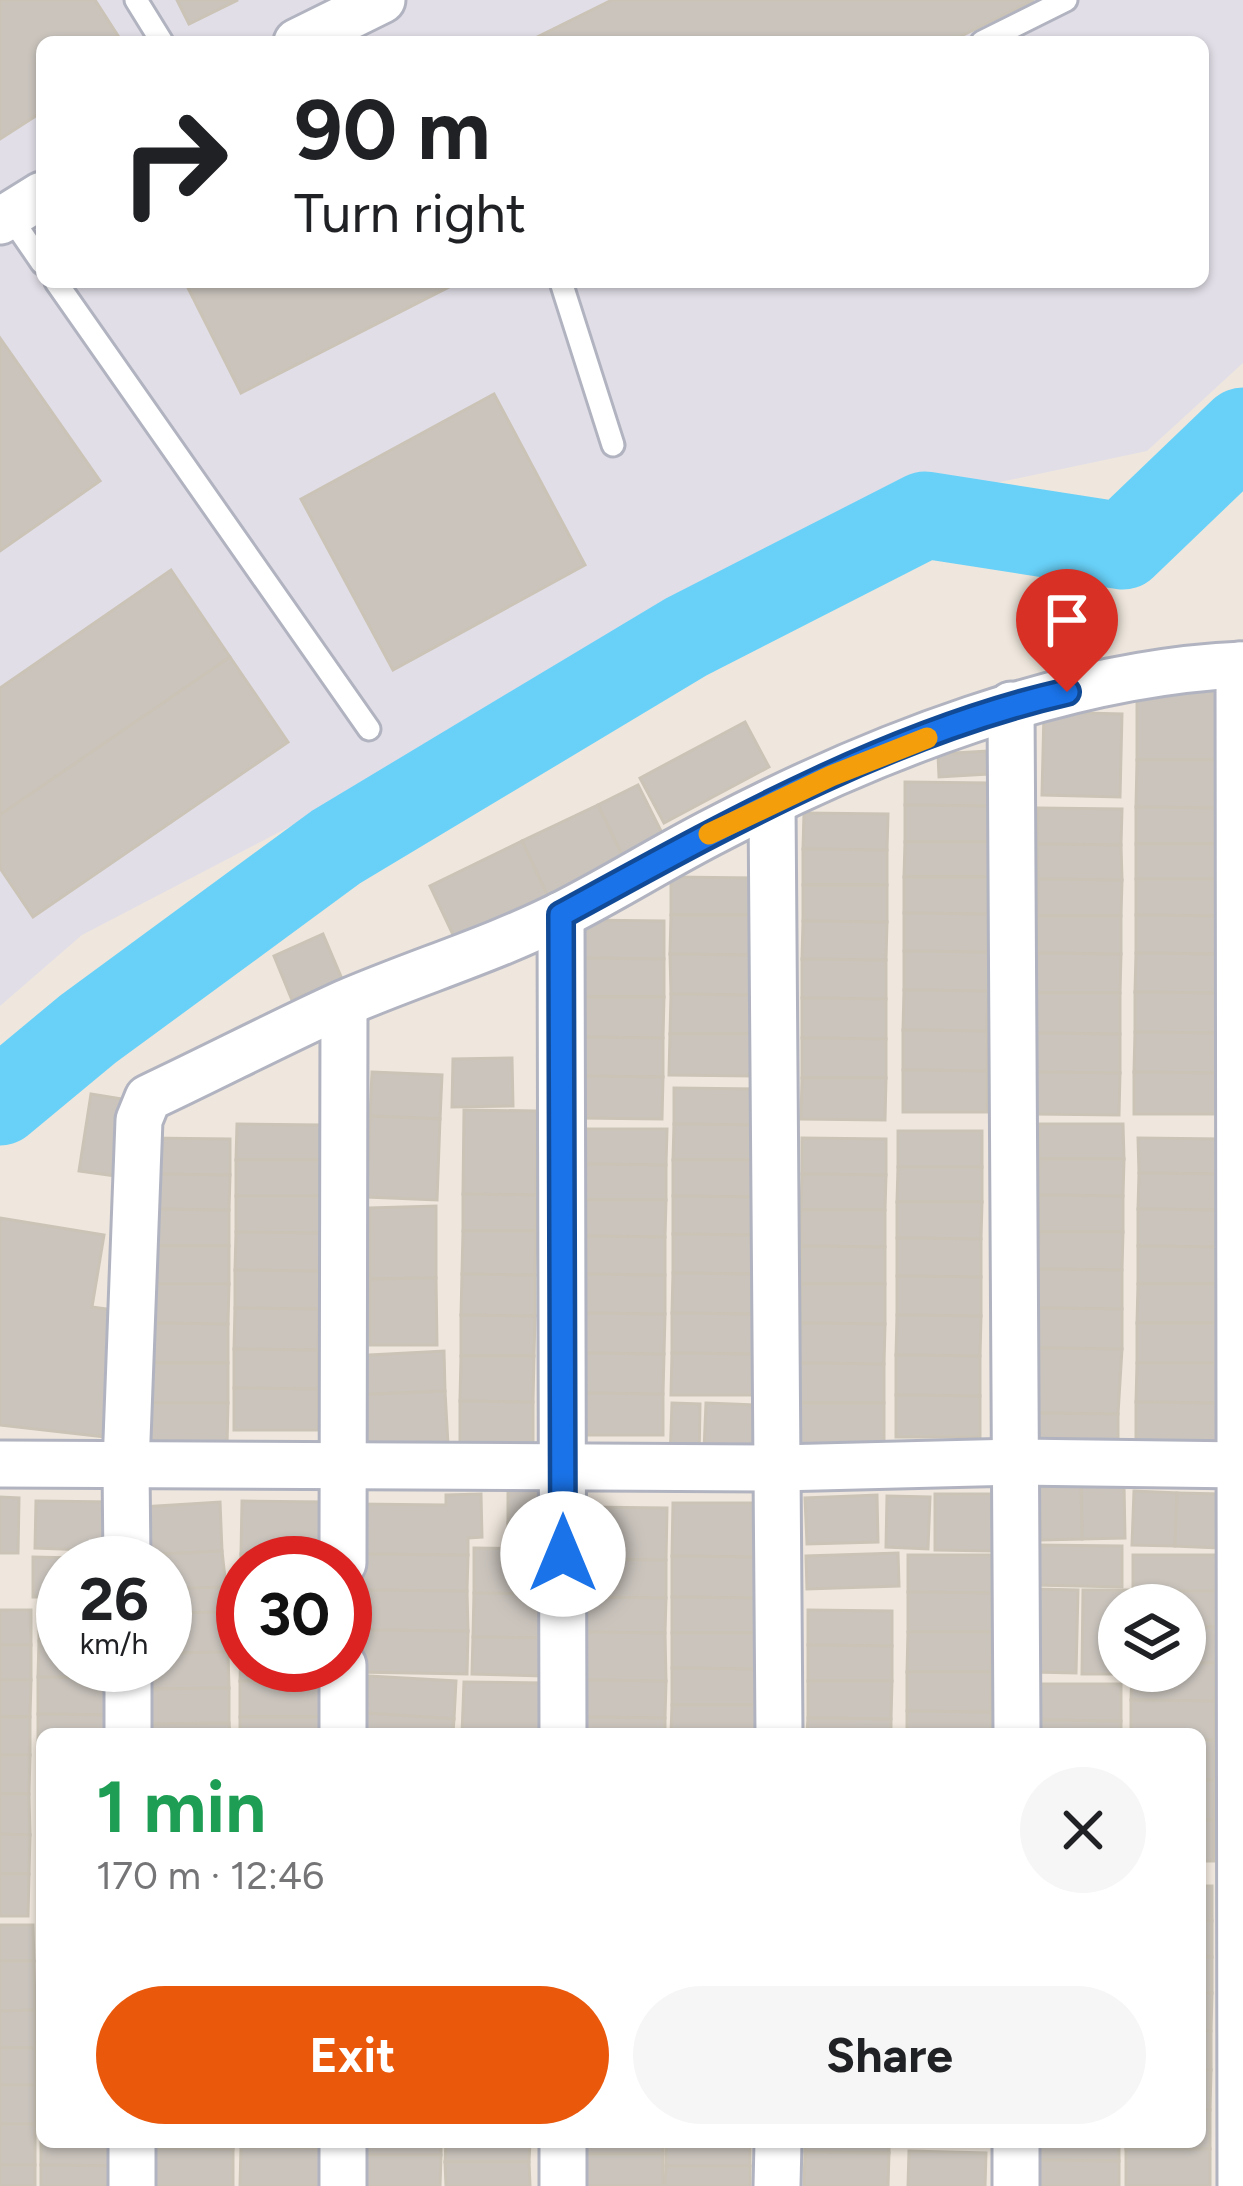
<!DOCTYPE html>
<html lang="en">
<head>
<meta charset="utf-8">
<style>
	:root { --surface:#fff; --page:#f6f6f6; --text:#202124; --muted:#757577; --accent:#ea580c }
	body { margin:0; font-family:Figtree,sans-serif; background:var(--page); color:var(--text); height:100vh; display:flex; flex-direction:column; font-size:45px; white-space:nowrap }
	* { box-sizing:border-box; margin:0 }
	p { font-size:39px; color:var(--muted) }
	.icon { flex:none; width:66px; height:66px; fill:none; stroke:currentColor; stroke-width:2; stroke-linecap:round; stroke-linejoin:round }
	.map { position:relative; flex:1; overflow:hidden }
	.details { position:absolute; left:36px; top:1728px; width:1170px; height:420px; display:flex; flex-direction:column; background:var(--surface); border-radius:18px; box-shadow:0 3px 9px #0004 }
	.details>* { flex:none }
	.top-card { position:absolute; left:36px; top:36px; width:1173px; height:252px; border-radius:18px; box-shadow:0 3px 9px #0004; background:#fff; color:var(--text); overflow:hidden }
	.buttons { position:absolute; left:1098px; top:1584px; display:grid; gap:24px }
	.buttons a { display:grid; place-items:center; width:108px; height:108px; border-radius:50%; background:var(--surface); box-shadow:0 3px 9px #0004; font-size:60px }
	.speed { position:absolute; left:36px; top:1536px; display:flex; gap:24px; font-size:60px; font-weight:700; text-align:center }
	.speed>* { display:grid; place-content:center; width:156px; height:156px; border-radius:50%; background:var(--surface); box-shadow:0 3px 9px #0004; line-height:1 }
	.speed small { font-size:30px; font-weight:400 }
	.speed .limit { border:18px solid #d22; background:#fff; color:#111 }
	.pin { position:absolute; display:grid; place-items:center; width:102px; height:102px; color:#fff; margin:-123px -51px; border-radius:50% 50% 50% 0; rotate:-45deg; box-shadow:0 0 12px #0007 }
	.pin .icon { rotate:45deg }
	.me { position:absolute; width:132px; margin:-66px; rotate:0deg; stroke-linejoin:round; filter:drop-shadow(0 0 9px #0008) }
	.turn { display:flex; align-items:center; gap:42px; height:252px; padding:0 60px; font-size:54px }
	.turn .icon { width:156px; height:156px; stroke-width:2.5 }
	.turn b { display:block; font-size:84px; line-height:102px }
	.round { display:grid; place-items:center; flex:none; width:126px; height:126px; border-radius:63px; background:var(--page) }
	.summary { display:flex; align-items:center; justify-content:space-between; height:204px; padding:0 60px }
	h1 { font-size:72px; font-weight:700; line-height:90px; color:#1e9e55 }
	.button { display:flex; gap:24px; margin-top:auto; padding:24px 60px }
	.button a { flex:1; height:138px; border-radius:72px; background:var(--accent); color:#fff; font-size:48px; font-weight:700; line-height:138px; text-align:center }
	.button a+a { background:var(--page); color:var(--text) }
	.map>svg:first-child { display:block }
	.industrial { fill:#e1dee7; fill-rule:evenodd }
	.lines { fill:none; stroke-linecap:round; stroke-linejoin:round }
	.river { stroke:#69d1f8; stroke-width:87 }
	.building { fill:#cac4bd; stroke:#cac3b6; stroke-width:3 }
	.service-casing { stroke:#b1b4c0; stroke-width:27 }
	.minor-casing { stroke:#b1b4c0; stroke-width:51 }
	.service { stroke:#fff; stroke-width:21 }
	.minor { stroke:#fff; stroke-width:45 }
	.route-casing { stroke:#114b97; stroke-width:30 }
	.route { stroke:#1a73e8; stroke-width:21 }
	.slow { stroke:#f59e0b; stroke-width:21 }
</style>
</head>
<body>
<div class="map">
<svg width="1243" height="2186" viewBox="0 0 1243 2186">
	<rect width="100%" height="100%" fill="#efe7dd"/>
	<path class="industrial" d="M0 0H1243V363L1147 451 916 500 82 935 0 1006ZM42 42H1203V282H42Z"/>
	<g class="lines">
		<path class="river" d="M0 1102 88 1029 336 847 686 637 925 515 1123 546 1243 431"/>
	</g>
	<g class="building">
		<path d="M0 0H95L122 42H42V112L0 139Z"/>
		<path d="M177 0H238L189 24Z"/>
		<path d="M612 0H1034L949 42H527Z"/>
		<path d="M185 282H459L241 393Z"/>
		<path d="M0 338 100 481 0 551Z"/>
		<path d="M494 394 585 565 393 670 301 499Z"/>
		<path d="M171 570 230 657 0 815V688Z"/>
		<path d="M230 657 288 742 33 917 0 868V815Z"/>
		<path d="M1137 683 1221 684V760H1137Z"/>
		<path d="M1044 712 1122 714 1120 797 1042 795Z"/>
		<path d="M745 722 769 767 664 823 640 778Z"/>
		<path d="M987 751 988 774 939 777 938 754Z"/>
		<path d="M1137 760H1221L1220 808 1136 807Z"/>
		<path d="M905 782 989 783V806L905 805Z"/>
		<path d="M638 785 665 839 624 859 598 805Z"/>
		<path d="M598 805 624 859 548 897 522 841Z"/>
		<path d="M905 805 989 806V842H905Z"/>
		<path d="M1136 807 1220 808V844H1136Z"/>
		<path d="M1038 808 1122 809 1121 845 1037 844Z"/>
		<path d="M804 813 888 814 887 850 803 849Z"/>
		<path d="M522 841 548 897 456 941 430 886Z"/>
		<path d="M905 842H989L988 877H904Z"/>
		<path d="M1037 844 1121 845 1122 880 1038 879Z"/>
		<rect x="1136" y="844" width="84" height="35"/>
		<path d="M803 849 887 850V885H803Z"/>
		<path d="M671 877 755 878V915H671Z"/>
		<path d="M904 877H988V914L904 913Z"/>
		<path d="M1038 879 1122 880 1121 916H1037Z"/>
		<path d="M1136 879H1220V916L1136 915Z"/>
		<path d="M803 885H887V922L803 921Z"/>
		<path d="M904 913 988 914V952L904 951Z"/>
		<path d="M671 915H755L754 955 670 954Z"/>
		<path d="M1136 915 1220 916 1219 954 1136 953Z"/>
		<path d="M1037 916H1121V954L1037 953Z"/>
		<path d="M580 920 664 921V959L580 958Z"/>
		<path d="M803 921 887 922 886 960 802 959Z"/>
		<path d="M323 934 342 979 292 1000 274 956Z"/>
		<path d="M904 951 988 952V991L904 990Z"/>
		<path d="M1037 953 1121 954 1120 993H1036Z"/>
		<path d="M1136 953 1219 954V993L1135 992Z"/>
		<path d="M670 954 754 955 755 995 671 994Z"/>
		<path d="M580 958 664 959V997H580Z"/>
		<path d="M802 959 886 960V999L802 998Z"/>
		<path d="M904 990 988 991 987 1031 903 1030Z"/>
		<path d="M1135 992 1219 993V1033L1135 1032Z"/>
		<path d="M1036 993H1120V1034L1036 1033Z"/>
		<path d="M671 994 755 995 754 1034H670Z"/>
		<path d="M580 997H664L663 1038 579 1037Z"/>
		<path d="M802 998 886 999V1039L802 1038Z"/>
		<path d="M903 1030 987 1031V1071L903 1070Z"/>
		<path d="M1135 1032 1219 1033 1218 1073 1134 1072Z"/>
		<path d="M1036 1033 1120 1034V1073L1036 1072Z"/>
		<path d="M670 1034H754L753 1076 669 1075Z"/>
		<path d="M579 1037 663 1038V1077L578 1076Z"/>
		<path d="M802 1038 886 1039V1078H802Z"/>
		<path d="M512 1058 513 1106 452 1107 453 1059Z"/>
		<path d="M903 1070 987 1071V1112H903Z"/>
		<path d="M372 1072 442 1075 440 1119 370 1116Z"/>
		<path d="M1036 1072 1120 1073 1119 1115 1035 1114Z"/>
		<path d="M1134 1072 1218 1073V1114H1134Z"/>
		<path d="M578 1076 663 1077 662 1119 579 1118Z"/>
		<path d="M802 1078H886L885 1120 801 1119Z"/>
		<path d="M674 1088 758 1089V1125L674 1124Z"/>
		<path d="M91 1094 128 1100 116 1176 79 1171Z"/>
		<path d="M464 1110 537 1111 536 1195 463 1194Z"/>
		<path d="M370 1116 440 1119 437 1200 367 1197Z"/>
		<path d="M237 1124 321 1125 320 1160H236Z"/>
		<path d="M674 1124 758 1125 757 1160H673Z"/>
		<path d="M1039 1124H1123L1124 1159H1039Z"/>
		<path d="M582 1129H667L666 1165 582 1164Z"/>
		<rect x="898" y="1131" width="84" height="36"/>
		<path d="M146 1138 230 1139V1175L146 1174Z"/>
		<path d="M802 1138 886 1139V1175L802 1174Z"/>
		<path d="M1138 1138 1222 1139 1223 1174 1139 1173Z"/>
		<path d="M1039 1159H1124L1123 1196 1039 1195Z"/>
		<rect x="236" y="1160" width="84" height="36"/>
		<path d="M673 1160H757V1197L673 1196Z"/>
		<path d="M582 1164 666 1165V1200H582Z"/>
		<path d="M898 1167H982V1202H897Z"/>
		<path d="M1139 1173 1223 1174 1222 1210 1138 1209Z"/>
		<path d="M146 1174 230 1175 229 1210 145 1209Z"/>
		<path d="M802 1174 886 1175 885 1210H801Z"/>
		<path d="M463 1194 536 1195V1231H463Z"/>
		<path d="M1039 1195 1123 1196V1232H1039Z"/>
		<path d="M236 1196H320V1233L236 1232Z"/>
		<path d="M673 1196 757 1197V1235L673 1234Z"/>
		<path d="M582 1200H666L665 1237 581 1236Z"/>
		<path d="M897 1202H982L981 1239 897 1238Z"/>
		<path d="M436 1206V1278L370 1279V1208Z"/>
		<path d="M145 1209 229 1210V1246H145Z"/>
		<path d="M1138 1209 1222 1210V1247L1138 1246Z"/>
		<path d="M801 1210H885V1247L801 1246Z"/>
		<path d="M0 1218 104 1235 92 1307 121 1311 106 1437 0 1425Z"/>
		<path d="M463 1231H536L535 1275 462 1274Z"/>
		<path d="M236 1232 320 1233 319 1271 235 1270Z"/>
		<path d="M1039 1232H1123L1122 1270 1038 1269Z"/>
		<path d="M673 1234 757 1235V1274L673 1273Z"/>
		<path d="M581 1236 665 1237V1275L581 1274Z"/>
		<path d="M897 1238 981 1239V1277L897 1276Z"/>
		<rect x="145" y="1246" width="84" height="38"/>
		<path d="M801 1246 885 1247V1284H801Z"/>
		<path d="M1138 1246 1222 1247V1284H1138Z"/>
		<path d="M1038 1269 1122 1270V1309L1038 1308Z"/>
		<path d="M235 1270 319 1271V1309L235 1308Z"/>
		<path d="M673 1273 757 1274 756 1314 672 1313Z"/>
		<path d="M462 1274 535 1275V1316L461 1315Z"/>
		<path d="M581 1274 665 1275V1314L581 1313Z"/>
		<path d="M897 1276 981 1277V1316L897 1315Z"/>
		<path d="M436 1278 437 1345H370V1279Z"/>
		<path d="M145 1284H229L228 1324 144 1323Z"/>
		<path d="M801 1284H885V1324L801 1323Z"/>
		<path d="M1138 1284H1222L1221 1323H1137Z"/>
		<path d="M235 1308 319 1309 318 1350 234 1349Z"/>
		<path d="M1038 1308 1122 1309V1349L1038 1348Z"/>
		<path d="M581 1313 665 1314 664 1354 580 1353Z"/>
		<path d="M672 1313 756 1314V1354L672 1353Z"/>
		<path d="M461 1315 535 1316 534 1356H461Z"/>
		<path d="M897 1315 981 1316 980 1356 896 1355Z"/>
		<path d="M144 1323 228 1324V1363H144Z"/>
		<path d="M801 1323 885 1324 884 1364 800 1363Z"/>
		<rect x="1137" y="1323" width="84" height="40"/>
		<path d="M1038 1348 1122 1349 1118 1414 1034 1413Z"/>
		<path d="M234 1349 318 1350V1389L234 1388Z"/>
		<path d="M444 1351 445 1391 352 1395 351 1356Z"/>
		<path d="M580 1353 664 1354 663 1394 579 1393Z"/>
		<path d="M672 1353 756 1354V1395H671Z"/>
		<path d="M896 1355 980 1356V1396L896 1395Z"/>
		<path d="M461 1356H534L533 1402 460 1401Z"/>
		<rect x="144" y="1363" width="84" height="40"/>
		<path d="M800 1363 884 1364V1403H800Z"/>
		<path d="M1137 1363H1221L1220 1403 1136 1402Z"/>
		<path d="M234 1388 318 1389V1430H234Z"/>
		<path d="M445 1391 448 1444 355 1448 352 1395Z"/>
		<path d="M579 1393 663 1394V1435H579Z"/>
		<path d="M896 1395 980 1396V1437H896Z"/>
		<path d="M460 1401 533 1402V1455L460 1454Z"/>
		<path d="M1136 1402 1220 1403V1445L1136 1444Z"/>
		<path d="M144 1403H228L227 1445 143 1444Z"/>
		<path d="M672 1403 700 1404 699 1462 670 1461Z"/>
		<path d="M706 1403 755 1405 754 1453 704 1451Z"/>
		<path d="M800 1403H884V1445L800 1444Z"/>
		<path d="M1034 1413 1118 1414V1456L1034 1455Z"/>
		<path d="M1081 1485H1124L1125 1538 1082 1539Z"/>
		<path d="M1081 1485 1082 1539 1041 1540 1039 1487Z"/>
		<path d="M508 1490H541L542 1522 508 1523Z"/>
		<path d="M1134 1491 1177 1493 1175 1546 1132 1545Z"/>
		<path d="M1177 1493 1220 1494 1218 1548 1175 1546Z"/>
		<path d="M481 1494 482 1537 468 1538V1555L357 1554V1504L446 1505V1495Z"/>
		<path d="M935 1494H995L994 1551 935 1550Z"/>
		<path d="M877 1495 878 1542 807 1544 805 1498Z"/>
		<path d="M887 1496 930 1497 928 1549 886 1547Z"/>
		<path d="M0 1497 19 1498 18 1553H0Z"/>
		<path d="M36 1501 115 1502 114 1551 35 1548Z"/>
		<path d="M242 1501 326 1502V1554H241Z"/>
		<path d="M220 1502 222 1551 144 1555 142 1507Z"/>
		<path d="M673 1503H757L756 1557 672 1556Z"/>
		<path d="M583 1507 667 1508 666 1560 582 1559Z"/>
		<path d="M542 1522V1547H509L508 1523Z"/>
		<path d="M1035 1545 1122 1546V1587L1035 1585Z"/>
		<path d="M474 1548 545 1549 544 1594 474 1593Z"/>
		<path d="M222 1551 226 1587 165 1589V1563H144V1555Z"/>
		<path d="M898 1553 899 1586 807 1589 806 1556Z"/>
		<path d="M241 1554H326L325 1563H243L241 1598Z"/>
		<path d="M357 1554 468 1555 467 1591 357 1590Z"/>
		<path d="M908 1555H992V1593L908 1592Z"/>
		<rect x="1133" y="1555" width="84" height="36"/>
		<path d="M672 1556 756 1557V1598L672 1597Z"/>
		<path d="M33 1557 119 1559V1563H63V1597H33Z"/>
		<path d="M582 1559 666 1560V1598L582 1597Z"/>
		<path d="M226 1587 227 1612 165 1613V1589Z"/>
		<path d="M1035 1589 1078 1590 1076 1673 1033 1672Z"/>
		<path d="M357 1590 467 1591 468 1631 356 1630Z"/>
		<path d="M1083 1590H1128V1605H1119V1671L1127 1674H1082Z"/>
		<path d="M1133 1591H1217L1216 1627H1185V1605H1132Z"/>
		<path d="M908 1592 992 1593V1632H908Z"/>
		<path d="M474 1593 544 1594V1638L473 1637Z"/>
		<path d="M582 1597 666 1598 665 1633 581 1632Z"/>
		<path d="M672 1597 756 1598V1633H672Z"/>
		<path d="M39 1606H63V1642L39 1641Z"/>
		<rect x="0" y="1610" width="31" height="35"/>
		<path d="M808 1610 892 1611V1646L808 1645Z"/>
		<path d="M227 1612 228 1652 165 1653V1613Z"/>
		<rect x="1185" y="1627" width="31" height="36"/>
		<path d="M356 1630 468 1631 467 1674 355 1672Z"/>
		<path d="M581 1632 665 1633 666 1681 582 1680Z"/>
		<path d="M908 1632H992L991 1672H907Z"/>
		<path d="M672 1633H756V1669L672 1668Z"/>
		<path d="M473 1637 544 1638 543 1676 472 1674Z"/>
		<path d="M39 1641 63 1642V1665H122V1678L38 1677Z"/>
		<rect x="0" y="1645" width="31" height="35"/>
		<path d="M808 1645 892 1646V1681H808Z"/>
		<path d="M241 1646 243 1665H325L324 1682 240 1681Z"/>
		<path d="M228 1652 229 1688 145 1689V1665H165V1653Z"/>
		<path d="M1185 1663H1216L1215 1701 1131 1700 1132 1671H1185Z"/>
		<path d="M672 1668 756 1669V1705H672Z"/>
		<path d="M907 1672H991V1712L907 1711Z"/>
		<path d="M369 1676 456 1681 454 1719 366 1713Z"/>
		<path d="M38 1677 122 1678V1715L38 1714Z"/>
		<path d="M0 1680H31L30 1717H0Z"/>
		<path d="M582 1680 666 1681 665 1718 581 1717Z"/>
		<path d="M240 1681 324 1682V1717H240Z"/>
		<path d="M808 1681H892L891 1719 808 1718Z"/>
		<path d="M464 1682 544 1683 543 1734H462Z"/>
		<path d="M1037 1684H1121V1721L1037 1720Z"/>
		<path d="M229 1688V1723L146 1724 145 1689Z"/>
		<path d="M1131 1700 1215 1701V1740H1200V1734H1131Z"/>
		<path d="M672 1705H756L755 1734H671Z"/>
		<path d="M907 1711 991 1712V1734H907Z"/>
		<path d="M366 1713 454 1719 453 1734H365Z"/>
		<path d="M38 1714 122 1715V1734H42V1752H38Z"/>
		<rect x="0" y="1717" width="30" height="38"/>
		<rect x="240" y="1717" width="84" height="17"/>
		<path d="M581 1717 665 1718V1734H581Z"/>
		<path d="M808 1718 891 1719V1734H807Z"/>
		<path d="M1037 1720 1121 1721V1734H1037Z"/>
		<path d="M229 1723 230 1734H146V1724Z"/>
		<rect x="1200" y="1740" width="15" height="40"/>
		<path d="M0 1755H30L29 1794H0Z"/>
		<path d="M1200 1780H1215L1214 1820H1200Z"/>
		<path d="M0 1794H29L30 1835 0 1834Z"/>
		<rect x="1200" y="1820" width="14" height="41"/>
		<path d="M0 1834 30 1835 29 1874H0Z"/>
		<path d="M0 1874H29L28 1916H0Z"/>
		<rect x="1200" y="1886" width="12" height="35"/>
		<path d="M1200 1921H1212V1957L1200 1956Z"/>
		<path d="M0 1925H33L34 1961H0Z"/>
		<path d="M1200 1956 1212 1957V1993H1200Z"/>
		<path d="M0 1961H34L35 2010 0 2011Z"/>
		<path d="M1200 1993H1212L1211 2031H1200Z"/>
		<path d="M35 2010V2048H0V2011Z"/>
		<rect x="1200" y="2031" width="11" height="39"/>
		<rect x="0" y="2048" width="35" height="37"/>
		<path d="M1200 2070H1211L1210 2110H1200Z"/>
		<rect x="0" y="2085" width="35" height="39"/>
		<path d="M1200 2110H1210V2149H1126V2142H1200Z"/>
		<rect x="0" y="2124" width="35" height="41"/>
		<path d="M41 2124 42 2142H125V2166L41 2165Z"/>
		<path d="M149 2142H233V2149L149 2148Z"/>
		<path d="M241 2142H325V2148L241 2147Z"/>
		<rect x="359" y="2142" width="82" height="13"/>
		<path d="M446 2142H530L529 2162H445Z"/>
		<rect x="579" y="2142" width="84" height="12"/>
		<rect x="666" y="2142" width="84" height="24"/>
		<path d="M805 2142H889V2153L805 2152Z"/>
		<path d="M1035 2142H1119V2161L1035 2160Z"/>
		<path d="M241 2147 325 2148 324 2186H240Z"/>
		<path d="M149 2148 233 2149V2186H149Z"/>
		<rect x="1126" y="2149" width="84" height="37"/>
		<path d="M909 2151 986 2153 985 2186H908Z"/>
		<path d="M805 2152 889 2153 888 2186H804Z"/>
		<rect x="579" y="2154" width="84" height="32"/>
		<path d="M359 2155H441L440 2186H359Z"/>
		<path d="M1035 2160 1119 2161V2186H1035Z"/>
		<path d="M445 2162H529L530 2186H446Z"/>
		<rect x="0" y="2165" width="35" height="21"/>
		<path d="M41 2165 125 2166V2186H41Z"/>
		<path d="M666 2166H750V2186H665Z"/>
	</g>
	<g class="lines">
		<defs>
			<g id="service">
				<path d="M136 0 162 42"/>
				<path d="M982 42 1066 0"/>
				<path d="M9 215 42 263"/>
				<path d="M56 282 369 729"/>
				<path d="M561 282 613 445"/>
			</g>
			<g id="minor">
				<path d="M297 42 382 0"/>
				<path d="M0 221 42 195"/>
				<path d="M1239 665 1241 2186"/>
				<path d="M1011 705 1017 1734"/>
				<path d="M772 804 779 1734"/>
				<path d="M561 915 563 1734"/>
				<path d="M0 1464 779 1468 1017 1462 1243 1465"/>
				<path d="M127 1563 126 1466 139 1120 148 1098C214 1067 279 1033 345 1003 417 972 494 949 565 913 616 887 665 856 716 830 873 748 1066 672 1243 665"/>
				<path d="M343 1563 344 1004"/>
				<path d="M128 1665V1734"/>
				<path d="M343 1734V1665"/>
				<path d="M132 2142V2186"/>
				<path d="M343 2186V2142"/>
				<path d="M563 2186V2142"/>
				<path d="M777 2186 778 2142"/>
				<path d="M1016 2186V2142"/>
			</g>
		</defs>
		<use href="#service" class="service-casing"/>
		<use href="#minor" class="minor-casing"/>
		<use href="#service" class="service"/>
		<use href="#minor" class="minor"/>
	</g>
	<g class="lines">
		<defs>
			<path id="route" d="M563 1554 561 915C722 827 888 733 1067 692"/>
		</defs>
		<use href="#route" class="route-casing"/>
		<use href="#route" class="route"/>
		<path class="slow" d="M709 834 831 776 927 738"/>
	</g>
</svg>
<div class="buttons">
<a><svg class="icon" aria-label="layers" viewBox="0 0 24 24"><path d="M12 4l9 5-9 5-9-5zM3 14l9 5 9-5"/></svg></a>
</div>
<div class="speed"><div>26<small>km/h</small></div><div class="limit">30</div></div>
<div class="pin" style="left:1067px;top:692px;background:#d93025"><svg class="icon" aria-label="arrive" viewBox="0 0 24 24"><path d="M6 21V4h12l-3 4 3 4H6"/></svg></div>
<svg class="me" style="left:563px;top:1554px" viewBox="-20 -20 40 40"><circle r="19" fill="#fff"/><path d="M0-13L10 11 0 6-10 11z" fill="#1a73e8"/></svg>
<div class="top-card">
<div class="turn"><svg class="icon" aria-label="right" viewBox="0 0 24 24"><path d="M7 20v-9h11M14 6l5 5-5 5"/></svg><div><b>90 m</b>Turn right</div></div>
</div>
<section class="details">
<div class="summary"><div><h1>1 min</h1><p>170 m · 12:46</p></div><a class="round"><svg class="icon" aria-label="close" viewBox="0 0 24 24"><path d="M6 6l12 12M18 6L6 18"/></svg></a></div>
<div class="button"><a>Exit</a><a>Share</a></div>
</section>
</div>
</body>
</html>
